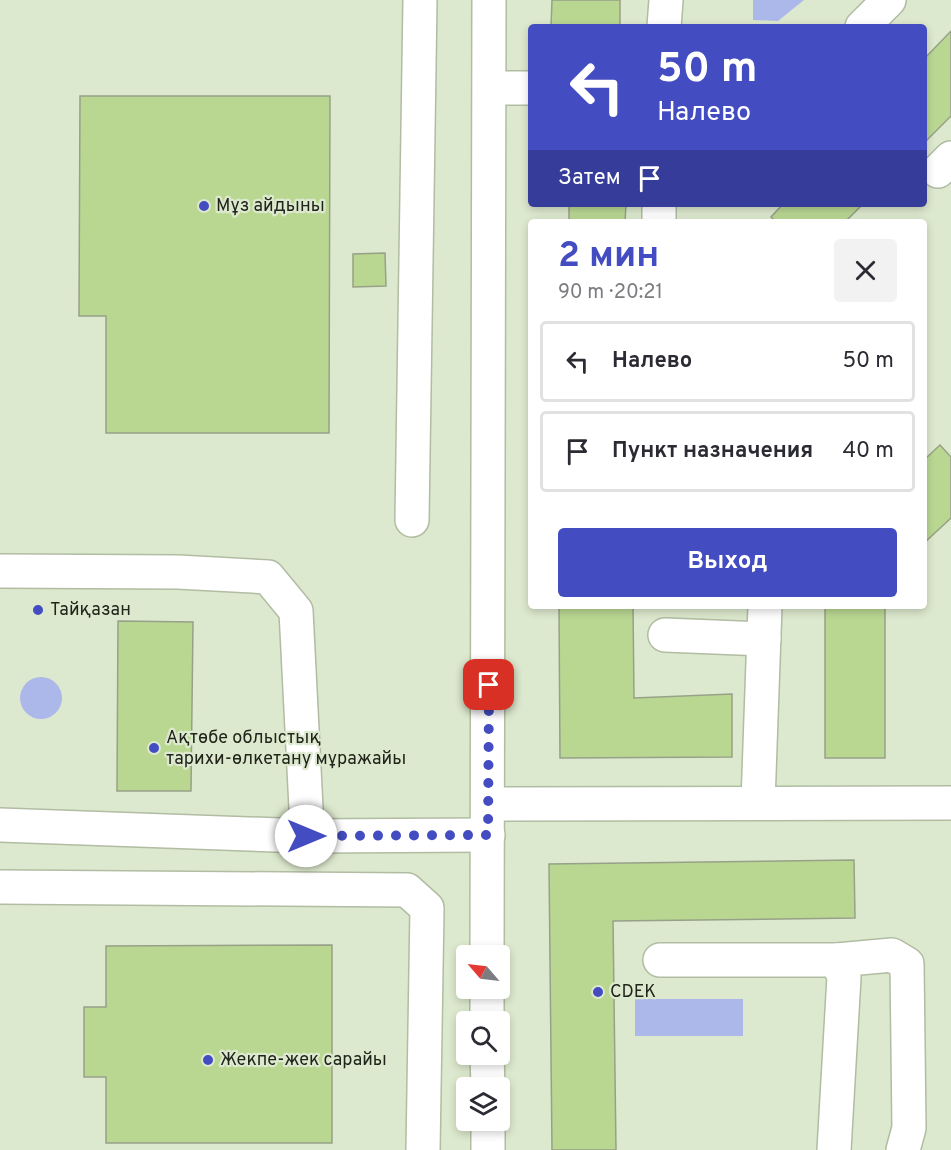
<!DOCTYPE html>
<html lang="ru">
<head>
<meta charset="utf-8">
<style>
	:root { --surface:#fff; --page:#f2f2f3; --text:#2b2b33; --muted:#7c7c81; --line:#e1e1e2; --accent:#444cc1 }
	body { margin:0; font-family:Overpass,sans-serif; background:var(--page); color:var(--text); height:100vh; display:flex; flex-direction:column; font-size:22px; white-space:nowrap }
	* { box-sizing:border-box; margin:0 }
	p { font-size:20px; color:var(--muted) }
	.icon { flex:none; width:33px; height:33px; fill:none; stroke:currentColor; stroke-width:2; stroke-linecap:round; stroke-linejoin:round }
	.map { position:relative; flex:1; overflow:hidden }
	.sheet { position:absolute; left:528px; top:219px; width:399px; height:390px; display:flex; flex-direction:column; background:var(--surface); border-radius:6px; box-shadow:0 3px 9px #0003 }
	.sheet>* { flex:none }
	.guide { position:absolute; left:528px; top:24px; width:399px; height:183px; border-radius:6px; box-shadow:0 3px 9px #0003; background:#444cc1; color:#fff; overflow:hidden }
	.needle { width:39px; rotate:298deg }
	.controls { position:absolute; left:456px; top:945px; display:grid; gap:12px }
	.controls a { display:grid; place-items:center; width:54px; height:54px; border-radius:6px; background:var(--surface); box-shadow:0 3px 9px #0003; font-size:30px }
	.pin { position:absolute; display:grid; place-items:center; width:51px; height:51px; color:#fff; margin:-26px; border-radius:12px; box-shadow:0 3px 9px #0006 }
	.me { position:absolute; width:66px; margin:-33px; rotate:90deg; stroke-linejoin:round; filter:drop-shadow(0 0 4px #0008) }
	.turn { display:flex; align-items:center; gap:21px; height:126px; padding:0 30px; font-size:27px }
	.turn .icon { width:78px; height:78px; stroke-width:2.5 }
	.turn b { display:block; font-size:42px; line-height:51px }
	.then { display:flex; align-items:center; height:57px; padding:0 30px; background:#0003; gap:12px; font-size:22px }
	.round { display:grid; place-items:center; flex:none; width:63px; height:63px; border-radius:6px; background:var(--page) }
	.overview { display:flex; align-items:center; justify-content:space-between; height:102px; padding:0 30px }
	h1 { font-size:36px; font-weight:700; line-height:45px; color:var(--accent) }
	.cta { display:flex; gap:12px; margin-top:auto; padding:12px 30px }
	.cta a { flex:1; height:69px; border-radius:6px; background:var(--accent); color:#fff; font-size:24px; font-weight:700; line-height:69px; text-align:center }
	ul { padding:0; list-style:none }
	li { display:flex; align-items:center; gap:18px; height:81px; margin:0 12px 9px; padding:0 18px; border:3px solid var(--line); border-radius:6px }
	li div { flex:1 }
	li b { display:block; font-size:22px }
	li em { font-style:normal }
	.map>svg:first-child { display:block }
	.green { fill:#acb8ea }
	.building { fill:#bad792; stroke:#96a188; stroke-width:1.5 }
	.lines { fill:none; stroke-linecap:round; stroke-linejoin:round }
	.minor-casing { stroke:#b1bca3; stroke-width:36 }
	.minor { stroke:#fff; stroke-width:33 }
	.route { stroke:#444cc1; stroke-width:10; stroke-dasharray:0 18 }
	.poi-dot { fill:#444cc1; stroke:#dde9ce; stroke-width:2 }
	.labels { text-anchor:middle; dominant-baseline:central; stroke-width:4.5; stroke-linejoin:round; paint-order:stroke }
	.poi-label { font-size:18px; fill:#20241b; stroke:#dde9ce; text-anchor:start }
</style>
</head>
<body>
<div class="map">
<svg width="951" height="1150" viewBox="0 0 951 1150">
	<rect width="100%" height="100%" fill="#dde9ce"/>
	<g class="green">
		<path d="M753 0H804L778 21 753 20Z"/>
		<circle cx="41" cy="698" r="21"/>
		<rect x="635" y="999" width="108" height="37"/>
	</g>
	<g class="building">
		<path d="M552 0H620V27H551Z"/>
		<path d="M951 31V116L924 143V59Z"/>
		<path d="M80 96H330L329 433H106V316H79Z"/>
		<path d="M569 204H626L625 222H569Z"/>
		<path d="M783 204H863L848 219 852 222H776L771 217Z"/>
		<path d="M385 253 386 286 353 287V254Z"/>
		<path d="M940 445 951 457V518L924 543V460Z"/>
		<path d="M633 606 634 698 732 694V757L560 758 559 607Z"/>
		<rect x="825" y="606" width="60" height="152"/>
		<path d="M118 621 193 622 191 791H117Z"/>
		<path d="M854 860 855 918 613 921 616 1150H552L549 864Z"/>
		<path d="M332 945V1143H106V1077H84V1007H106V946Z"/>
	</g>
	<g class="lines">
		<defs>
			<g id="minor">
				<path d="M664 27 666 0"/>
				<path d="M862 27 889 0"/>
				<path d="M491 88H531"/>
				<path d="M938 171 951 158"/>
				<path d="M659 222V204"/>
				<path d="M412 520 420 0"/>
				<path d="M0 571 178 572 268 577 296 611 306 808V836L0 825"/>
				<path d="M665 635 764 639"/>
				<path d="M758 802 765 606"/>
				<path d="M489 804 951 803"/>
				<path d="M306 836 488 835"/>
				<path d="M0 887 407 890 427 908 423 1150"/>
				<path d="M487 956 489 0"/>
				<path d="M660 960H837L844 977 834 1150"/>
				<path d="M837 960 892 955 907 964 909 1128 903 1150"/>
				<path d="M487 988V1022"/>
				<path d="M487 1054 488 1088"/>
				<path d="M488 1120V1150"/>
			</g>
		</defs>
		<use href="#minor" class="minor-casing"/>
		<use href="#minor" class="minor"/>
	</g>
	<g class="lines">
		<path class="route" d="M306 836 488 835 489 685"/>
	</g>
	<g class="poi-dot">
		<circle cx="204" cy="206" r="6"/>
		<circle cx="38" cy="610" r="6"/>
		<circle cx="154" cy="748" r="6"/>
		<circle cx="598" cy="992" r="6"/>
		<circle cx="208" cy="1060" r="6"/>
	</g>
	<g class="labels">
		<g class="poi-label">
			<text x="216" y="206">Мұз айдыны</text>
			<text x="50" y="610">Тайқазан</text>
			<text x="166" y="738">Ақтөбе облыстық<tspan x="166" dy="21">тарихи-өлкетану мұражайы</tspan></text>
			<text x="610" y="992">CDEK</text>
			<text x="220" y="1060">Жекпе-жек сарайы</text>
		</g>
	</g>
</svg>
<div class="controls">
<a><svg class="needle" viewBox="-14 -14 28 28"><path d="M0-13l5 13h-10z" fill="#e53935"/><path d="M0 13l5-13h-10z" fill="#7c7c81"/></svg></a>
<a><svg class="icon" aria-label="search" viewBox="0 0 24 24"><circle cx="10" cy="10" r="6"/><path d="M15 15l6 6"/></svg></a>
<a><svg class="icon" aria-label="layers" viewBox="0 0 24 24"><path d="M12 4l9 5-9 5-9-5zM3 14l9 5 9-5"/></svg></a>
</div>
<div class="pin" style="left:489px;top:685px;background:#d93025"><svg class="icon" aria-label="arrive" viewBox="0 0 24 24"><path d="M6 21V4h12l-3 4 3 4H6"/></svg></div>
<svg class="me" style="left:306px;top:836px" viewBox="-20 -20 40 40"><circle r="19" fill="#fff"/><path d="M0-13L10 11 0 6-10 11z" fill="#444cc1"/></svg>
<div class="guide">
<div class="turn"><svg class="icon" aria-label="left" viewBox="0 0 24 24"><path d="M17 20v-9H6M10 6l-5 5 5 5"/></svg><div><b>50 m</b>Налево</div></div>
<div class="then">Затем<svg class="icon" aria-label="arrive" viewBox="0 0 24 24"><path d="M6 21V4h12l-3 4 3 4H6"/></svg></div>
</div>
<section class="sheet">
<div class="overview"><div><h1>2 мин</h1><p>90 m · 20:21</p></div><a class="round"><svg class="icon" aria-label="close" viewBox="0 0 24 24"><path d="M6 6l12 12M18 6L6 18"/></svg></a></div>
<ul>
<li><svg class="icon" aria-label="left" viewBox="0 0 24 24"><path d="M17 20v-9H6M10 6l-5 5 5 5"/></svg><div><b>Налево</b></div><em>50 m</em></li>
<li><svg class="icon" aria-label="arrive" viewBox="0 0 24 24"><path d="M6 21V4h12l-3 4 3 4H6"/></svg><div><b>Пункт назначения</b></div><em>40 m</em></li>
</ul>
<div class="cta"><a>Выход</a></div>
</section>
</div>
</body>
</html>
